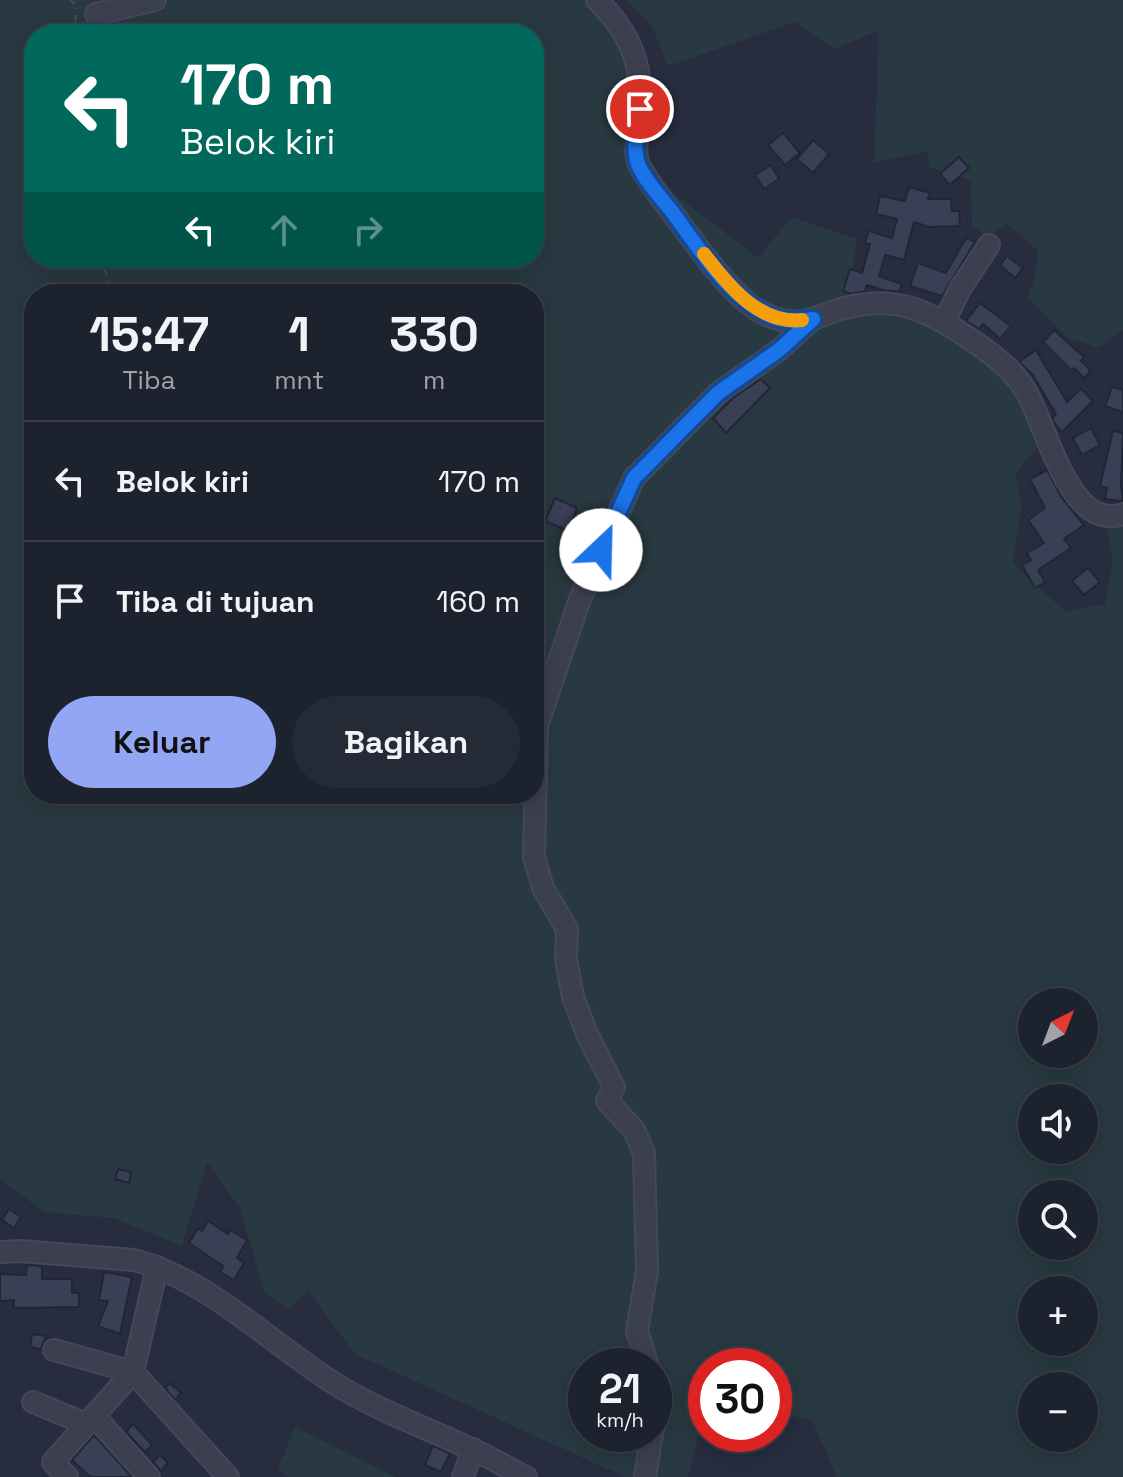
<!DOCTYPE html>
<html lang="id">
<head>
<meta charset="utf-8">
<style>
	:root { --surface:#1d222f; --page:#252a37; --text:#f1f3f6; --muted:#a0a4aa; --line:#3b3f4b; --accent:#92a6f4 }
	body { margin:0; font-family:"Space Grotesk",sans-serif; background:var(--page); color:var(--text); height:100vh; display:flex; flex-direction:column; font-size:30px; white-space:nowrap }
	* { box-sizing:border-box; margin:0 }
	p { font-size:26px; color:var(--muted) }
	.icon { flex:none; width:44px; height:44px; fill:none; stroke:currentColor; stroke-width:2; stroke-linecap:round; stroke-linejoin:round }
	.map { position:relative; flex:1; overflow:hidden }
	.drawer { position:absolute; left:24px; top:284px; width:520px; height:520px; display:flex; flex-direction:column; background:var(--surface); border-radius:32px; box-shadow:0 4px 20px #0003,0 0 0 2px var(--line) }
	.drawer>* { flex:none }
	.hud { position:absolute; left:24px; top:24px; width:520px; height:244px; border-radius:32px; box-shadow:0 4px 20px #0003,0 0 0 2px var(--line); background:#00695c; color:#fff; overflow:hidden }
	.needle { width:52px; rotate:42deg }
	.tools { position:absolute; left:1018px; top:988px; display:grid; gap:16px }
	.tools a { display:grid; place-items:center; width:80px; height:80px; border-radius:50%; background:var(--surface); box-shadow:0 4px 20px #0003,0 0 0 2px var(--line); font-size:40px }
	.speed { position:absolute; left:568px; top:1348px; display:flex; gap:16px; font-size:40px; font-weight:700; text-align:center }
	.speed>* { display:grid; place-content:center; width:104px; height:104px; border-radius:50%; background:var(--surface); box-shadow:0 4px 20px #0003,0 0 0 2px var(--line); line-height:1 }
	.speed small { font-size:20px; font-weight:400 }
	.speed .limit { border:12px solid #d22; background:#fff; color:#111 }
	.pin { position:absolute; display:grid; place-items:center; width:68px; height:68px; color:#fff; margin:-34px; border:4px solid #fff; border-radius:50%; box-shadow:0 2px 8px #0007 }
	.me { position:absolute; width:88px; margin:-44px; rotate:24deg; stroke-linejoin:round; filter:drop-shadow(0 0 6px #0008) }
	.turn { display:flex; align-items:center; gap:28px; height:168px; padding:0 24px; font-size:36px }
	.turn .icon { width:104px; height:104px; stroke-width:2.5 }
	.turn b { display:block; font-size:56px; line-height:68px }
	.lanes { display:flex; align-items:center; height:76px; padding:0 24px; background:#0003; justify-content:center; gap:40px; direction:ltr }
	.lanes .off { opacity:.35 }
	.eta { display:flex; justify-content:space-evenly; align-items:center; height:136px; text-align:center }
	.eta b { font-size:48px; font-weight:600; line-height:56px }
	.button { display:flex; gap:16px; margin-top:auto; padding:16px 24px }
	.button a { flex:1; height:92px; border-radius:48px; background:var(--accent); color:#111; font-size:32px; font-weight:600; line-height:92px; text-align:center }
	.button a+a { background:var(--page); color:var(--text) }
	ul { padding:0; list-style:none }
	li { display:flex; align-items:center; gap:24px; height:120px; padding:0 24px; border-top:2px solid var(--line) }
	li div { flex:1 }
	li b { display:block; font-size:30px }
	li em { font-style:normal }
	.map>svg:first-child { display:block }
	.green { fill:#293941; fill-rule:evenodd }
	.building { fill:#394055; stroke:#212637; stroke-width:2 }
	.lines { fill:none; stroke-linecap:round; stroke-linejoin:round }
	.minor-casing { stroke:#444859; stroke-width:24 }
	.path { stroke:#425258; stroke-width:2; stroke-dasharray:6 6; stroke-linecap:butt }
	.minor { stroke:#3b3f4f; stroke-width:20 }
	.route-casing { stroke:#114b97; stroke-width:20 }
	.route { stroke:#1a73e8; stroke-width:14 }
	.slow { stroke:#f59e0b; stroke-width:14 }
</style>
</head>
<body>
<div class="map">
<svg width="1123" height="1477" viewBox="0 0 1123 1477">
	<rect width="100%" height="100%" fill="#272d3f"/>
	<g class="green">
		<path d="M0 0H586L610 37 627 48 638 75 627 157 758 258 792 217 857 239 847 313 899 306 1014 377 1044 439 1016 473 1021 506 1013 564 1066 612 1105 604 1113 560 1106 524H1123V1477H837L812 1420 774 1413V1366H706V1407L688 1477H625L355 1354 308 1291 289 1310 265 1293 240 1208 207 1162 182 1246 114 1218 44 1212 0 1179ZM34 34H534V258H34ZM34 294H534V794H34ZM1032 1002H1084V1054H1032ZM1032 1098H1084V1150H1032ZM1032 1194H1084V1246H1032ZM1032 1290H1084V1342H1032ZM586 1366H654V1434H586ZM1032 1386H1084V1438H1032Z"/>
		<path d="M626 0H1123V330L1099 348 1068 337 1028 297 1036 274 1037 250 1006 223 989 238 972 226 971 180 930 168 927 151 874 163 879 30 835 49 795 22 668 66 652 26Z"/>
		<path d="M295 1427 395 1477H288L278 1469Z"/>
	</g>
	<g class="building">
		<path d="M783 133 800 153 785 165 768 145Z"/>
		<path d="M813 140 829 154 813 173 797 159Z"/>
		<path d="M959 157 969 168 950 185 940 174Z"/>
		<path d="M771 165 779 179 764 189 755 175Z"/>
		<path d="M909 187 930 193 928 199H951L952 211H959L960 226 929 227 914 222 904 260 885 255 879 276 902 284 899 292 882 290 867 285 865 291 851 294 843 291 850 269 862 273 870 244 865 243 869 231 892 238 897 219 876 214 880 196 905 201Z"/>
		<path d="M966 238 975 242 942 296 910 286 918 263 946 273Z"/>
		<path d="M1007 256 1023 268 1015 278 1000 265Z"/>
		<path d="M980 303 1011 326 1000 339 983 324 979 329 966 321Z"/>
		<path d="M1054 330 1084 357 1081 361 1091 371 1084 378 1074 368 1071 370 1043 342Z"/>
		<path d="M1036 350 1067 402 1081 389 1093 401 1062 432 1055 424 1052 418 1056 414 1032 374 1019 362Z"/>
		<path d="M761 379 770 388 726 433 713 418 733 398Z"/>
		<path d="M1112 387 1123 390V412L1105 406Z"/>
		<path d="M1091 428 1100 445 1082 455 1073 438Z"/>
		<path d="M1113 431 1123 433 1121 487 1123 501 1105 499 1107 488 1100 486Z"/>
		<path d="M1047 470 1062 498 1084 525 1064 539 1071 548 1038 570 1045 582 1035 588 1022 565 1031 560 1027 553 1044 543 1028 520 1045 508 1030 479Z"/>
		<path d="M555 498 577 508 568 531 545 521Z"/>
		<path d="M575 552 585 556 578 570 569 566Z"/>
		<path d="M1088 568 1100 582 1084 595 1072 581Z"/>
		<path d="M118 1169 131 1172 129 1183 115 1179Z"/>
		<path d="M9 1209 21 1217 14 1228 2 1220Z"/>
		<path d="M208 1221 228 1234 230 1230 247 1240 237 1258 244 1263 234 1280 220 1272 223 1266 189 1243 198 1228 202 1231Z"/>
		<path d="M27 1265 42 1266V1279H72V1293H79V1307L14 1308V1300L0 1301V1274L26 1275Z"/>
		<path d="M104 1272 132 1277 120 1334 98 1326 108 1301 99 1300Z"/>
		<path d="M32 1334 46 1336 41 1349 30 1347Z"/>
		<path d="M170 1383 181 1393 175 1400 165 1388Z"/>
		<path d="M133 1424 152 1445 145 1452 126 1432Z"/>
		<path d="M725 1434H744L745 1451 726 1452Z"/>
		<path d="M94 1435 132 1477H90L72 1460Z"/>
		<path d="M433 1446 450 1453 441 1472 425 1465Z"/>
		<path d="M160 1455 168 1463 161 1471 153 1462Z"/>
	</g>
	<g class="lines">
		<defs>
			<g id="minor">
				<path d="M597 0C648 51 642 86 636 152L638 163C649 184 665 203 679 222 701 251 722 282 750 305 760 313 776 320 789 321 807 324 824 314 841 309 897 293 931 312 976 343 993 355 1012 369 1024 388 1046 421 1068 533 1123 514"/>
				<path d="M96 14 155 0"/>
				<path d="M944 322 960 289 989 245"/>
				<path d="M0 1252 20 1251 134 1260C209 1280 268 1341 332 1382 376 1410 425 1427 471 1449 490 1457 508 1468 526 1477"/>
				<path d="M157 1267 133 1372 228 1477"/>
				<path d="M54 1350 133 1372 53 1462 67 1477"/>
				<path d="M648 1366 637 1331 647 1271 644 1153 634 1130 607 1101 614 1087 587 1034 573 997 566 959 567 929 543 888 534 857 537 726 580 599 634 478 718 393 779 350 813 319"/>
				<path d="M654 1378 661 1406 654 1428"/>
				<path d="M33 1402 86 1424"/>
				<path d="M94 1416 149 1477"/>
				<path d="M463 1477 473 1449"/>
				<path d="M645 1477 652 1434"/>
			</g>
		</defs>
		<use href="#minor" class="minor-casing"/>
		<g class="path">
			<path d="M70 0 80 8"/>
			<path d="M75 33 76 8"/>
			<path d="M76 34 84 26"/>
			<path d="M101 258 113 294"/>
		</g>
		<use href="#minor" class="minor"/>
	</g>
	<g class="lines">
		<defs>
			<path id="route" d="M601 550 634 478 718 393 779 350 813 319C798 321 785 322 771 316 727 297 698 246 670 209 659 195 645 181 638 164 632 147 638 126 640 109"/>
		</defs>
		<use href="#route" class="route-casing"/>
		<use href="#route" class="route"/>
		<path class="slow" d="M704 254C727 284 759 325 802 320"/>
	</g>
</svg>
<div class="tools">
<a><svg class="needle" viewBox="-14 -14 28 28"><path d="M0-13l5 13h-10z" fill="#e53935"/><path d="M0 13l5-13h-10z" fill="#a0a4aa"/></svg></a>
<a><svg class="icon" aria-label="sound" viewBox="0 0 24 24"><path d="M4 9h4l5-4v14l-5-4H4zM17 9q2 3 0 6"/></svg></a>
<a><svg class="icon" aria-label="search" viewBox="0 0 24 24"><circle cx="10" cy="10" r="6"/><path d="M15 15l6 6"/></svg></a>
<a>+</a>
<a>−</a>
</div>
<div class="speed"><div>21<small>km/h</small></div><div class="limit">30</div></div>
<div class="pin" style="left:640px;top:109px;background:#d93025"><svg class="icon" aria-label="arrive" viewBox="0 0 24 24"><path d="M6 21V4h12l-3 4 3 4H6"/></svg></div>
<svg class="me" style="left:601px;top:550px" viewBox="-20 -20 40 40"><circle r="19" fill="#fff"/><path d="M0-13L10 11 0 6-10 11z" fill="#1a73e8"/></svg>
<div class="hud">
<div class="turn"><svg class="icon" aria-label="left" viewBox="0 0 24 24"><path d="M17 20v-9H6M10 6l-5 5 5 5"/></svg><div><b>170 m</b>Belok kiri</div></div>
<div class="lanes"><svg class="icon" aria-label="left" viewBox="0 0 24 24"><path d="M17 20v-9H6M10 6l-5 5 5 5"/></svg><svg class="icon off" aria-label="ahead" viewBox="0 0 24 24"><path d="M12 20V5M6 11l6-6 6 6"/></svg><svg class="icon off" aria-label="right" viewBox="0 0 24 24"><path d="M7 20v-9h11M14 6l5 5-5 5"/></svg></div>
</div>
<section class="drawer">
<div class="eta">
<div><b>15:47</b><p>Tiba</p></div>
<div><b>1</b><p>mnt</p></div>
<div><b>330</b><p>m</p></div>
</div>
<ul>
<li><svg class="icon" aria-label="left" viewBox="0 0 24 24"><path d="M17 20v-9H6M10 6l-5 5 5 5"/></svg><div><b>Belok kiri</b></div><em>170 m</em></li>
<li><svg class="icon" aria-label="arrive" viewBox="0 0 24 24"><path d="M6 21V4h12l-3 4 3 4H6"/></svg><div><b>Tiba di tujuan</b></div><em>160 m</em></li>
</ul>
<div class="button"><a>Keluar</a><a>Bagikan</a></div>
</section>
</div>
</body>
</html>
